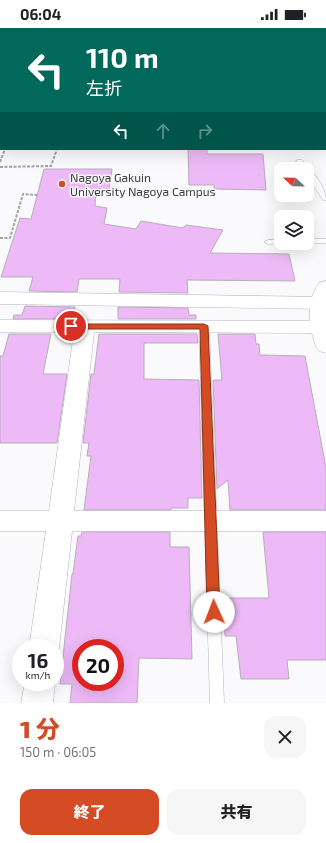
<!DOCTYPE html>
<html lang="ja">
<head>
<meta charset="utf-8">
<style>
	:root { --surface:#fff; --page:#f6f6f6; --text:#202124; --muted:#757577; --accent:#d44b24 }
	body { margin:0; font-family:"Exo 2","Noto Sans JP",sans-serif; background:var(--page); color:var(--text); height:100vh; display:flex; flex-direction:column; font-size:15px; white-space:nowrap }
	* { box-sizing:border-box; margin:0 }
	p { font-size:13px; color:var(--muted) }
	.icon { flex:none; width:22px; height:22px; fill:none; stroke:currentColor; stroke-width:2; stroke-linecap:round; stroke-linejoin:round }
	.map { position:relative; height:675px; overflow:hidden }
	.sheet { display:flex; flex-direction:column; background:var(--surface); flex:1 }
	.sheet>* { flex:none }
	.top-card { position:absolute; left:0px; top:0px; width:326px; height:122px; box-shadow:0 4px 16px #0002; background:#00695c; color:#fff; overflow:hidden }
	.needle { width:26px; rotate:292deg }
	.tools { position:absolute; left:274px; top:134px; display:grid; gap:8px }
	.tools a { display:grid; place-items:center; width:40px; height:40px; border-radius:8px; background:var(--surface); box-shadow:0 4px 16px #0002; font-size:20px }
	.speed { position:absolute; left:12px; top:611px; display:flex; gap:8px; font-size:20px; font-weight:700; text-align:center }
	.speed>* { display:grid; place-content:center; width:52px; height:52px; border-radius:50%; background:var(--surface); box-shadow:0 4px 16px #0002; line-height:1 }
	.speed small { font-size:10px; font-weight:400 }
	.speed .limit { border:6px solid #d22; background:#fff; color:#111 }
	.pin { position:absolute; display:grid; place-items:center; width:34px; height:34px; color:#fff; margin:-17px; border:2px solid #fff; border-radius:50%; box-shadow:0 1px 4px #0007 }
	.me { position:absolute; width:44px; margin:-22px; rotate:358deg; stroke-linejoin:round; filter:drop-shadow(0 0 3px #0008) }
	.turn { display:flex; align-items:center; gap:14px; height:84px; padding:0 20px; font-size:18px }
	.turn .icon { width:52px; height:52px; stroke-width:2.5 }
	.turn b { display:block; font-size:28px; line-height:34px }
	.lanes { display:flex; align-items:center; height:38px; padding:0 20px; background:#0003; justify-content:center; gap:20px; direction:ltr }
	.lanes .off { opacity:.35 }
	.round { display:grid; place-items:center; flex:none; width:42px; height:42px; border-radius:12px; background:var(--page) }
	.headline { display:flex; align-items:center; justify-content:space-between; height:68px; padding:0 20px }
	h1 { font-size:24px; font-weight:800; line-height:30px; color:var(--accent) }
	.action { display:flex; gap:8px; margin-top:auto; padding:8px 20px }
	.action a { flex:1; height:46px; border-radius:12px; background:var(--accent); color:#fff; font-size:16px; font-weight:800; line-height:46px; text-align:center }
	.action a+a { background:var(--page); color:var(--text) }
	.status { display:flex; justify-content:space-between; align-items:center; height:28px; padding:0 20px; background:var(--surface); direction:ltr }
	.status svg { height:11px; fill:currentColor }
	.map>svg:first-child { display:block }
	.building { fill:#edb9f6; stroke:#baadbd; fill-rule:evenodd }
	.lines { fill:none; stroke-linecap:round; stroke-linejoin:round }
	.service-casing { stroke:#b7b1c2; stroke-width:1 }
	.pedestrian-casing { stroke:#b7b1c2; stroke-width:1 }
	.minor-casing { stroke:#b7b1c2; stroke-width:1 }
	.tertiary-casing { stroke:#b7b1c2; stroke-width:1 }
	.path-far1 { stroke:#a4a2a8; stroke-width:1.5; stroke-dasharray:2.5 1; stroke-linecap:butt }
	.path { stroke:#a4a2a8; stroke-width:2; stroke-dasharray:3 1.5; stroke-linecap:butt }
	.service { fill:#fff; fill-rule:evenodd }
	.pedestrian { fill:#fff; fill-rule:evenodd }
	.minor { fill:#fff; fill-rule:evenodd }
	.tertiary { fill:#fff; fill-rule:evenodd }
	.route { fill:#d44b24; stroke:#8a3117 }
	.poi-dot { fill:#d44b24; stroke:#faf9fc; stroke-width:1.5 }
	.labels { text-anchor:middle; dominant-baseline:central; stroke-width:3; stroke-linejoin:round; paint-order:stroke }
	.far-poi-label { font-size:12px; fill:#3d3a42; stroke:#faf9fc; text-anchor:start }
</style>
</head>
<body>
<div class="status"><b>06:04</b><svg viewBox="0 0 49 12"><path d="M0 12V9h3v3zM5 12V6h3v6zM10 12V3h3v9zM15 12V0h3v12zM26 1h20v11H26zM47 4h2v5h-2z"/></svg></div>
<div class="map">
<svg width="326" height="675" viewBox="0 0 326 675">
	<rect width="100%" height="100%" fill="#faf9fc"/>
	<g class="building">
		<path d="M188 121H207V126H263L266 162 214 161V157H189Z"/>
		<path d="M44 141H112L109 161H96L95 178 107 180 104 196 136 201 141 193 183 200 186 197 223 202 210 225 289 226 295 253 187 252 188 265 119 264 120 251H79L77 264 29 263 33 249H1L20 190 31 191Z"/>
		<path d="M25 278 75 279 73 291H13L14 287H22Z"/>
		<path d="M118 279 188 280 189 287H196V291H118Z"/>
		<path d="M9 306H51L43 346H67L57 415H0V328H3Z"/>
		<path d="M99 306H197L198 315H144V351L199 352 202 470H188V480H171V482H84L91 428H87L89 415H83L91 346H94Z"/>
		<path d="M218 306H255L256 316H259L260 327H262L305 328 326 440V482H230L228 452 217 461 213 352H222Z"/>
		<path d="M82 504H170V519H189L192 631 139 630 137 675H70L72 656H60L72 546H73L78 508H81ZM81 620H115V654H81Z"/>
		<path d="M263 504H326V632H287L289 651H241L236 608H225L223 570H269Z"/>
	</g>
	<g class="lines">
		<defs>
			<g id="service">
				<rect x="325" y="93" width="1" height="4"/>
				<path d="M298 132H302C311 142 326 158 326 172H323L307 148V141H302L296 133Z"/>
				<path d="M281 211V215H283L268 216 264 214 268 212Z"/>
				<path d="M307 211H326V215H305H307Z"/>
				<path d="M204 296 209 299 224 675H210L199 299Z"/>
			</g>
			<rect id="pedestrian" x="0" y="30" width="1" height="6"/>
			<g id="minor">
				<path d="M326 253V325L319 323 316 319 312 305 94 304 74 483H326V503H72L59 620 55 628V620H29L46 503H0V483H49L74 304H0V292L310 293C309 279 311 267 319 255Z"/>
				<path d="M55 653V654L53 675H21L25 654Z"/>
			</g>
			<path id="tertiary" d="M0 264 326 269V281L0 276Z"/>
		</defs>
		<use href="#service" class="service-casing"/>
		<use href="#pedestrian" class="pedestrian-casing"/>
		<use href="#minor" class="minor-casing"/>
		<use href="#tertiary" class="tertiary-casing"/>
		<path class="path-far1" d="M225 0 326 1"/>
		<g class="path">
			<path d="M0 134 5 121"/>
			<path d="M0 139 51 138 57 121"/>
			<path d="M0 210H10L23 166 37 167"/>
		</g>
		<use href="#service" class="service"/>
		<use href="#pedestrian" class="pedestrian"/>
		<use href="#minor" class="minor"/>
		<use href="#tertiary" class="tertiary"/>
	</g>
	<path class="route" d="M68 296H204L208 298 220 584 218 588 214 589 209 588 207 584 200 301H71L68 300Z"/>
	<circle class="poi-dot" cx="62" cy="156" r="4"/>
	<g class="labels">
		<g class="far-poi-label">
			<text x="70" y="149">Nagoya Gakuin<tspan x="70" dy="14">University Nagoya Campus</tspan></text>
		</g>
	</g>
</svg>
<div class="tools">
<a><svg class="needle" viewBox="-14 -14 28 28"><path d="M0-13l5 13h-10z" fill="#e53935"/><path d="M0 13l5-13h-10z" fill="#757577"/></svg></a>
<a><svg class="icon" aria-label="layers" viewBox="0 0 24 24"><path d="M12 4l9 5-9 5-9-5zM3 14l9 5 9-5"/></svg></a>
</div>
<div class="speed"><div>16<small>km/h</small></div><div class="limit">20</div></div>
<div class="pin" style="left:71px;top:298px;background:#d93025"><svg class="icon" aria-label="arrive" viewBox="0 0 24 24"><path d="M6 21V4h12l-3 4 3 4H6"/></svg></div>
<svg class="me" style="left:214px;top:584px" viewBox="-20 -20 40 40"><circle r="19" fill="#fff"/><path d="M0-13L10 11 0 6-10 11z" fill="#d44b24"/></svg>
<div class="top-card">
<div class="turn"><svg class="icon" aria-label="left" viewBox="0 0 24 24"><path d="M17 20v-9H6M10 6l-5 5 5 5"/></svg><div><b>110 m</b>左折</div></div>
<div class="lanes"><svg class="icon" aria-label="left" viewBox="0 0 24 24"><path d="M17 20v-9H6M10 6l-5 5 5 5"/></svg><svg class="icon off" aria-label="ahead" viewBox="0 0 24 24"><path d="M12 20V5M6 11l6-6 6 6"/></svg><svg class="icon off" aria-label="right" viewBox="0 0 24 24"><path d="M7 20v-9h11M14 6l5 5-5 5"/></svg></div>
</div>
</div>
<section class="sheet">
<div class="headline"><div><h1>1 分</h1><p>150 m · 06:05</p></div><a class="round"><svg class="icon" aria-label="close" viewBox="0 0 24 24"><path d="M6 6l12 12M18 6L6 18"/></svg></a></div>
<div class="action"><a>終了</a><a>共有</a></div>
</section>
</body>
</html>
